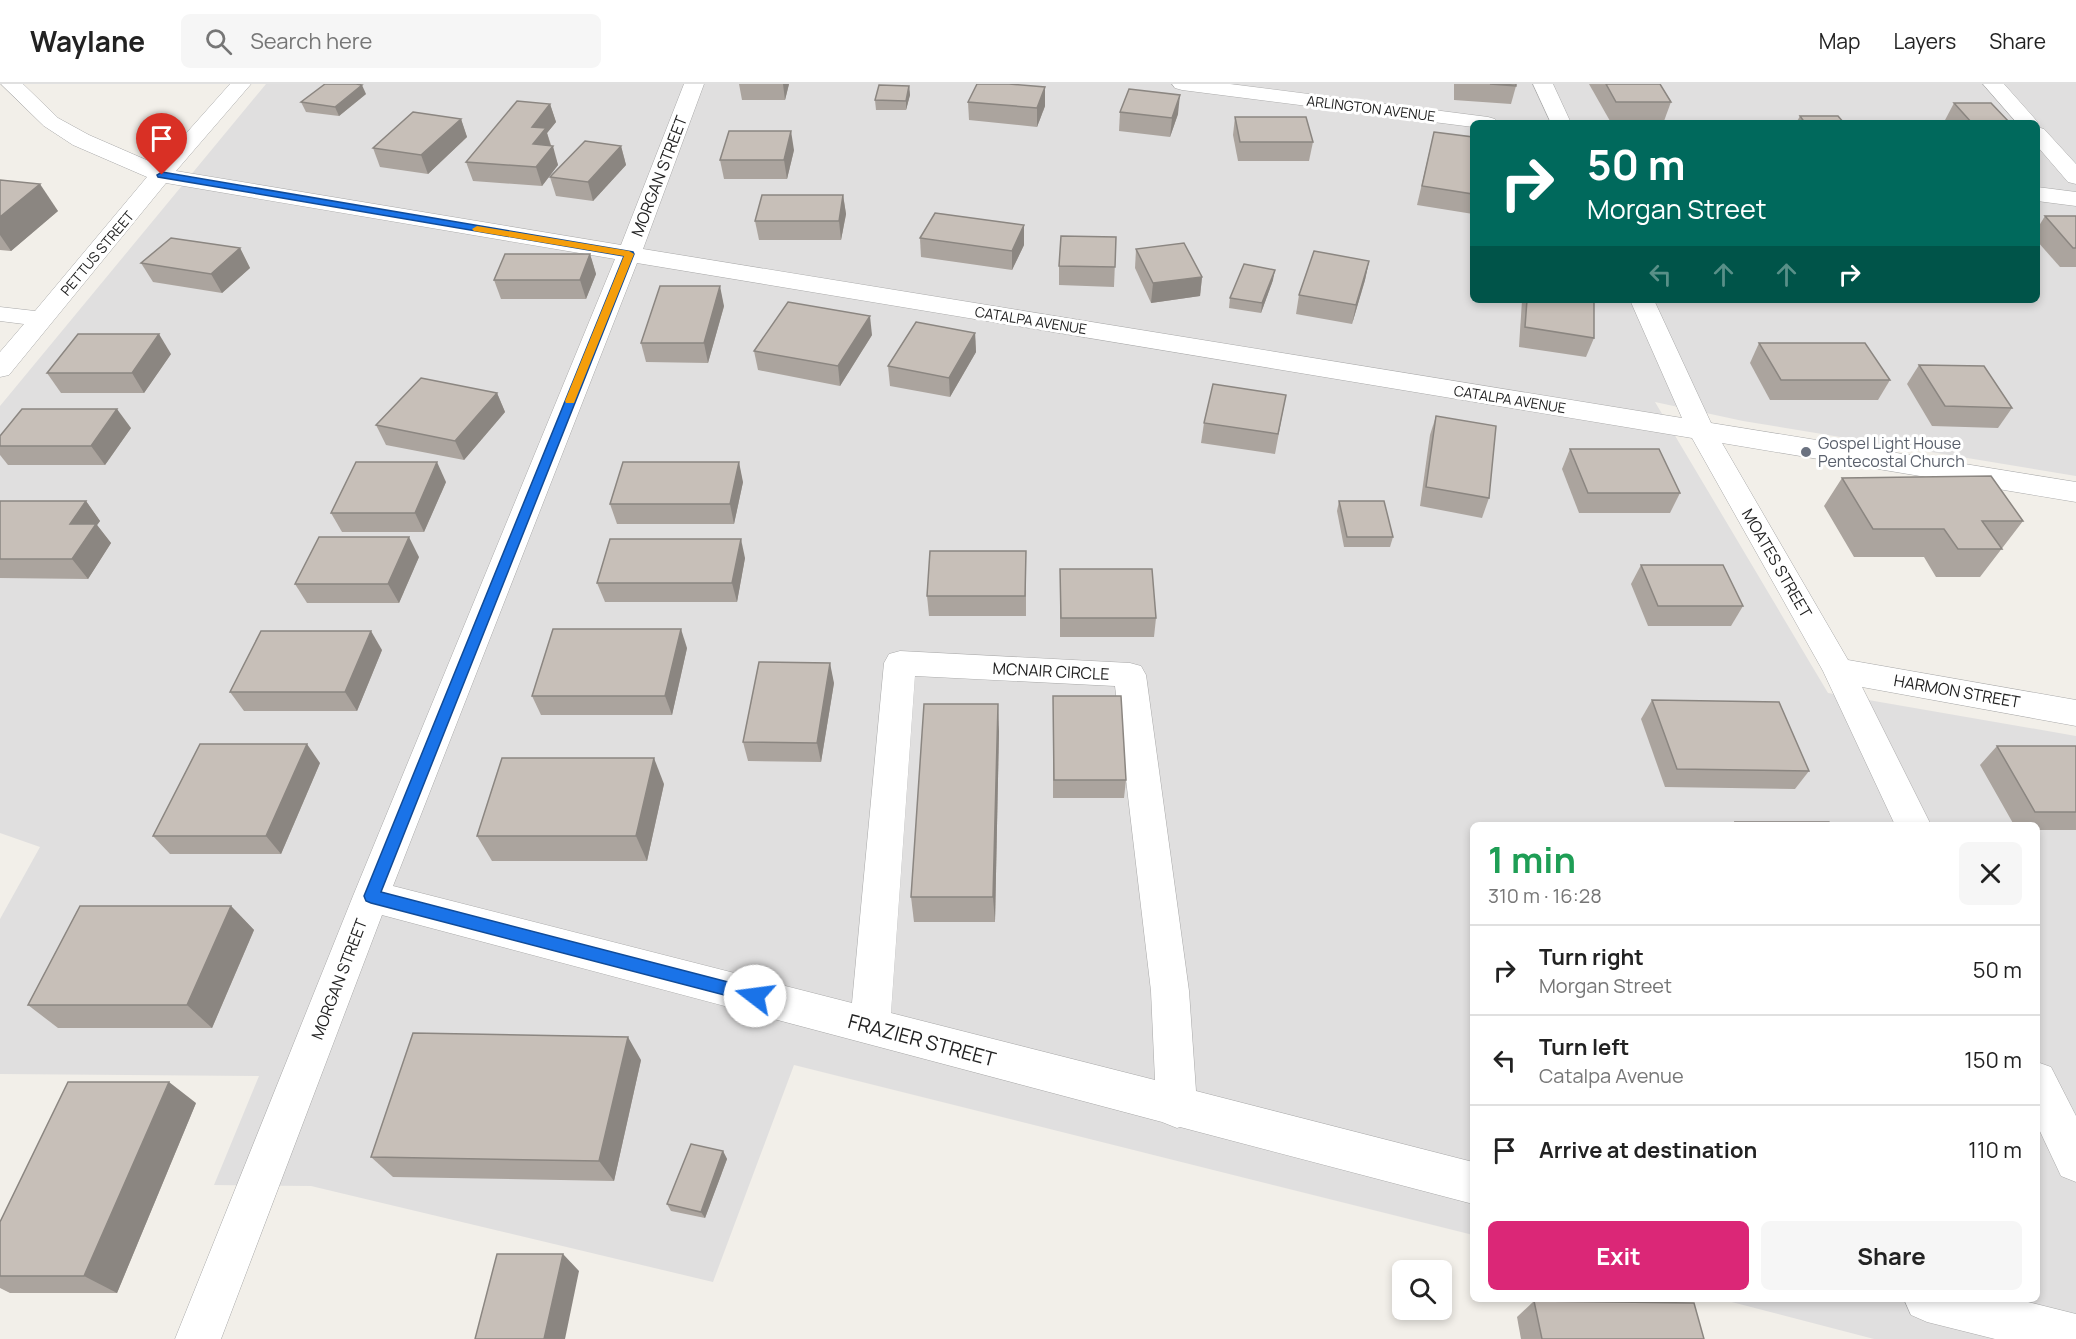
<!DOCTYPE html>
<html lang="en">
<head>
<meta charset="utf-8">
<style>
	:root { --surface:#fff; --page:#f6f6f6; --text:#222; --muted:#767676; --line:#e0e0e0; --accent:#db2777 }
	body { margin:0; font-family:Manrope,sans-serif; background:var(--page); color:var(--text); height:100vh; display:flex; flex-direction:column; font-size:22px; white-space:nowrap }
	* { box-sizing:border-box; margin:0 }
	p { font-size:20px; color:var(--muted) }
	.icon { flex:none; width:33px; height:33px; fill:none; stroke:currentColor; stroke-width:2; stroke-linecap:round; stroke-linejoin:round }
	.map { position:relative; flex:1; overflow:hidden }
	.details { position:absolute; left:1470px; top:738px; width:570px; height:480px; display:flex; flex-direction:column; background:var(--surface); border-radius:9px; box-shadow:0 3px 9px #0003 }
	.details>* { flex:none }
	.top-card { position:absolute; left:1470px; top:36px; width:570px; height:183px; border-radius:9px; box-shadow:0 3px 9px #0003; background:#00695c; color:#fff; overflow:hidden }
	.fabs { position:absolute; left:1392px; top:1176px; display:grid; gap:12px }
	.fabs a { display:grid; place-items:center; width:60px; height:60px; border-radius:9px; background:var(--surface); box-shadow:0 3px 9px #0003; font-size:30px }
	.pin { position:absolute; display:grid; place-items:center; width:51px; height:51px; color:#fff; margin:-62px -26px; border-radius:50% 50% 50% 0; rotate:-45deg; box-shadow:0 0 6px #0007 }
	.pin .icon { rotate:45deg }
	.me { position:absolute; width:66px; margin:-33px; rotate:285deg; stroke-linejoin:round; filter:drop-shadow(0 0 4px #0008) }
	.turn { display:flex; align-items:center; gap:21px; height:126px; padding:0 18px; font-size:27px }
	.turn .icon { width:78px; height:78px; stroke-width:2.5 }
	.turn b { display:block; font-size:42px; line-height:51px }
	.lanes { display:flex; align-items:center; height:57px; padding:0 18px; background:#0003; justify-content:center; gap:30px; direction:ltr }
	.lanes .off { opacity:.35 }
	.round { display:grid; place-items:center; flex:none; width:63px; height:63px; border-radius:9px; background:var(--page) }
	.summary { display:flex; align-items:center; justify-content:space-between; height:102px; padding:0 18px }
	h1 { font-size:36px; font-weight:700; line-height:45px; color:#1e9e55 }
	.button { display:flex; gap:12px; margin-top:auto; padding:12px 18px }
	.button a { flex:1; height:69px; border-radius:9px; background:var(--accent); color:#fff; font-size:24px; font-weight:700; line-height:69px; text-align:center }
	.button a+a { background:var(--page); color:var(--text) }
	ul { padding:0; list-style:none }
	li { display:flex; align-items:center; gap:18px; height:90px; padding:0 18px; border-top:2px solid var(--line) }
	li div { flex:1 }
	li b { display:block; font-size:22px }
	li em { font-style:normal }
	header { display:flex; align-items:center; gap:36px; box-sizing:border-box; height:84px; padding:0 30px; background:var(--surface); border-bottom:2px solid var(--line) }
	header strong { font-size:28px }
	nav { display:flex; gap:33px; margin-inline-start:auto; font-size:21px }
	.search { width:420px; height:54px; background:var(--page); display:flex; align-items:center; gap:15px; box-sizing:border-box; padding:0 21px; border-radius:9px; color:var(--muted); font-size:22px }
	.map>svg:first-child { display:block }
	.residential { fill:#e0dfdf; fill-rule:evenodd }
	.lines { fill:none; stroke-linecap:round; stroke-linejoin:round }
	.minor-casing { stroke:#a9a9a9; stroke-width:1 }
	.minor { fill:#fff; fill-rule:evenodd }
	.wall { fill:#aba49e }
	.shaded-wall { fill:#8b8681 }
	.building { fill:#c7bfb8; stroke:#8b8681; stroke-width:1.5 }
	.route { fill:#1a73e8; stroke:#114b97; stroke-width:1.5 }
	.slow { fill:#f59e0b }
	.worship-dot { fill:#6b7280; stroke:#fff; stroke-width:2 }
	.labels { text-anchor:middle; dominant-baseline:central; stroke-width:6; stroke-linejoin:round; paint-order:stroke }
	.far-street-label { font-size:14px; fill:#222; stroke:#fff }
	.street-label { font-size:16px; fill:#222; stroke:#fff }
	.worship-label { font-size:16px; fill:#5b616d; stroke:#fff; text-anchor:start }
	.near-street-label { font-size:20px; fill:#222; stroke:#fff }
</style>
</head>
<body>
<header>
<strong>Waylane</strong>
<div class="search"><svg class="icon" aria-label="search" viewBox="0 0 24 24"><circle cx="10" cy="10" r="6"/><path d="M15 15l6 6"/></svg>Search here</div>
<nav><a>Map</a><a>Layers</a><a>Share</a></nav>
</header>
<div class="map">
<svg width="2076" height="1255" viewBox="0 0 2076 1255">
	<rect width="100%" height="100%" fill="#f2efe9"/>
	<path class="residential" d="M266 0H2076V392L1743 337 1655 318 1828 609 2076 652V1255H1874L1720 1215H2037V741H1473V1151L794 981 713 1198 311 1102 214 1101 259 992 0 990V835L40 763 0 749V322ZM1473 39H2037V216H1473Z"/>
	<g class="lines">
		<defs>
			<g id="minor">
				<path d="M1 0H23L58 34 89 51 158 81 230 0H251L176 87 621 161 684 0H704L643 165 1682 334 1630 216H1654L1711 339 2076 398V418L1722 359 1848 576 2076 616V642L1862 603 1931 741H1895L1823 587 1692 354 637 179 393 802 852 919 884 579 889 570 900 567 1130 579 1141 582 1146 591 1189 907 1196 1007 1473 1078V1120L1180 1043 1177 1044 1162 1038 382 831 221 1255H175L353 812 615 175 166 99 9 291 0 293V268L24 240 0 237V223L35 227 147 93 73 61 44 42ZM915 592 1115 602 1151 907 1155 996 891 929Z"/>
				<path d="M1172 0H1230L1488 33 1495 35 1498 39H1473V43L1182 6 1175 4Z"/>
				<path d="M1533 0H1553L1571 39H1551Z"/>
				<path d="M1983 0H2004L2035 35 2038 39 2037 41V39H2017Z"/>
				<path d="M2037 43 2044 45 2076 80V100L2068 98 2037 62Z"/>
				<path d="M2037 103 2076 108V122L2037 117Z"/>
				<path d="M2037 978 2051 983 2076 1032V1098L2061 1092 2037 1041Z"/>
				<path d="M1904 1215H2016L2076 1230V1255H1995L1927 1238 1911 1231Z"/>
			</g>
		</defs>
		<use href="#minor" class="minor-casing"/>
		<use href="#minor" class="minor"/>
	</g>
	<g class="wall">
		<path d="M739 0H789L785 16H742Z"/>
		<path d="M1454 0H1516V2L1511 20 1454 16Z"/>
		<path d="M1589 0H1660L1671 18 1664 37H1610Z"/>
		<path d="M909 2 910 11 906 26H876L875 16Z"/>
		<path d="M366 10 339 32 306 28 301 18Z"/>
		<path d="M968 18 1045 22 1037 43 969 36Z"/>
		<path d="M1954 19 2010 39H1945L1944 38Z"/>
		<path d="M550 20 556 38 547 49 558 81 542 102 473 97 466 78Z"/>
		<path d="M1120 28 1178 30 1170 53 1119 47Z"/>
		<path d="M1800 32 1844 39H1796Z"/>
		<path d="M1235 33 1313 58 1309 77H1238L1233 51Z"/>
		<path d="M461 35 467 53 428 90 380 83 373 64Z"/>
		<path d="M1434 48 1473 53V130L1417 121Z"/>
		<path d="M621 62 626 81 593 117 556 112 550 93Z"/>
		<path d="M794 66 787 95H724L720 76Z"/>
		<path d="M0 96 58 127 11 167 0 166Z"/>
		<path d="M843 111 846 130 841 156H759L755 137Z"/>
		<path d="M2045 132H2076V183H2060L2037 157V145Z"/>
		<path d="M1024 141V161L1012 186 921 173 920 154Z"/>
		<path d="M1116 153 1114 203 1059 201V182Z"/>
		<path d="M240 164 250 184 222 209 153 198 141 179Z"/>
		<path d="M1136 165 1202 193 1200 212 1151 219 1135 184Z"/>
		<path d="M590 170 596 190 586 215H501L494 196Z"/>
		<path d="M1369 177 1365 196 1352 240 1296 230 1299 211Z"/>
		<path d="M1273 196 1261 229 1229 224 1230 214Z"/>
		<path d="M1522 216H1594V254L1586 273 1519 263Z"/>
		<path d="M724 222 708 279 646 278 641 259Z"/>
		<path d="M975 249 976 268 950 313 890 302 888 282Z"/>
		<path d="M872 251 840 302 758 286 754 267Z"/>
		<path d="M1759 259 1890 296 1878 316H1770L1750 279Z"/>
		<path d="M171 270 144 309H61L47 289Z"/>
		<path d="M1919 281 2012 324 1998 344 1932 342 1907 300Z"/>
		<path d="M497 309 505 328 464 376 386 361 376 341Z"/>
		<path d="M1286 311 1275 370 1201 359 1204 339Z"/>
		<path d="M1436 332 1489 414 1482 434 1420 422 1430 351Z"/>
		<path d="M131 344 105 381H8L0 371V352Z"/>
		<path d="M1570 365 1680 409 1670 429H1579L1562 385Z"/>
		<path d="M1842 394 2023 437 1980 493H1936L1924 473H1854L1824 422Z"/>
		<path d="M446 398 424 448H342L331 429Z"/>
		<path d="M743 398 734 440H617L610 420Z"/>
		<path d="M0 417H86L100 437 97 441 111 459 88 495 0 494Z"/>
		<path d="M1339 417 1393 453 1390 463H1344L1337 427Z"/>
		<path d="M1026 467V532H929L927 512Z"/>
		<path d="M419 473 399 519H307L295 500Z"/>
		<path d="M745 474 737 518H605L597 499Z"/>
		<path d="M1641 481 1743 522 1731 542H1648L1631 500Z"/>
		<path d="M1060 485 1156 534 1154 553H1060Z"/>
		<path d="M687 564 672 631H541L532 612Z"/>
		<path d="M382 566 357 627H244L230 608Z"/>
		<path d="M834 599 821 678 748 677 743 658Z"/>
		<path d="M1652 616 1809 687 1795 705 1665 703 1641 635Z"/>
		<path d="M1053 631 1126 696 1124 714H1053Z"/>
		<path d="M999 647 995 838H914L911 813Z"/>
		<path d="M1997 662H2076V746H2037V741H2014L1980 681Z"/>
		<path d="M320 679 281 770H170L153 752Z"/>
		<path d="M664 700 647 777H492L477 752Z"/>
		<path d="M231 822 254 846 212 944H58L28 921Z"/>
		<path d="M641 976 614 1097 393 1093 371 1073Z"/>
		<path d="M196 1019 117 1209H10L0 1204V1138Z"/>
		<path d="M723 1067 727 1075 705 1134 671 1127 667 1120Z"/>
		<path d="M1534 1217 1704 1255H1521L1517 1233Z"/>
	</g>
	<g class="shaded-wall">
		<path d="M783 0H789L785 16Z"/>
		<path d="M362 1 366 10 339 32 335 23Z"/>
		<path d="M909 2 910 11 906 26V17Z"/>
		<path d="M1045 3V22L1037 43V24Z"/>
		<path d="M1180 11 1178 30 1170 53 1172 34Z"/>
		<path d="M550 20 556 38 547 49 551 63 533 60 532 43Z"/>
		<path d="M461 35 467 53 428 90 421 71Z"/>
		<path d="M791 47 794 66 787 95 784 76Z"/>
		<path d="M553 62 558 81 542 102 536 83Z"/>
		<path d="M621 62 626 81 593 117 588 98Z"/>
		<path d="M40 100 58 127 11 167 0 151V133Z"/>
		<path d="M843 111 846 130 841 156 839 137Z"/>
		<path d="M1024 141V161L1012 186V167Z"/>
		<path d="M240 164 250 184 222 209 211 190Z"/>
		<path d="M590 170 596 190 586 215 580 196Z"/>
		<path d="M1369 177 1365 196 1352 240 1356 221Z"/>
		<path d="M1275 186 1273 196 1261 229 1262 219Z"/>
		<path d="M1202 193 1200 212 1151 219 1153 199Z"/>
		<path d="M720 202 724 222 708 279 704 259Z"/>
		<path d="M870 232 872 251 840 302 838 282Z"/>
		<path d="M975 249 976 268 950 313 949 294Z"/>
		<path d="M159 250 171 270 144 309 132 289Z"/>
		<path d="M497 309 505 328 464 376 455 357Z"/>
		<path d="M117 325 131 344 105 381 91 362Z"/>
		<path d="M437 378 446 398 424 448 415 429Z"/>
		<path d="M739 378 743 398 734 440 730 420Z"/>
		<path d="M86 417 100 437 97 441 111 459 88 495 72 475 70 440Z"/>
		<path d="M409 453 419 473 399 519 388 500Z"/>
		<path d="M741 455 745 474 737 518 732 499Z"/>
		<path d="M681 545 687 564 672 631 665 612Z"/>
		<path d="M371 547 382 566 357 627 345 608Z"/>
		<path d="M830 579 834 599 821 678 817 659Z"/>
		<path d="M998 620 999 647 995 838 993 813Z"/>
		<path d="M307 660 320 679 281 770 266 752Z"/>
		<path d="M654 674 664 700 647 777 636 752Z"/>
		<path d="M231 822 254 846 212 944 187 921Z"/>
		<path d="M628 953 641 976 614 1097 599 1077Z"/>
		<path d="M169 998 196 1019 117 1209 84 1192Z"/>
		<path d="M723 1067 727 1075 705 1134 701 1128Z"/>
		<path d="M563 1170 579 1187 565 1255H544Z"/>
	</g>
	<g class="building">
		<path d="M325 0H356L362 1 335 23 301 18Z"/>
		<path d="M977 0H1009L1045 3 1037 24 968 18Z"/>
		<path d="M1490 0H1516V2Z"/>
		<path d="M1606 0H1660L1671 18H1616Z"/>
		<path d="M879 1 909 2 906 17 875 16Z"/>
		<path d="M1129 5 1180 11 1172 34 1120 28Z"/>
		<path d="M517 17 550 20 532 43 546 44 533 60 553 62 536 83 466 78Z"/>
		<path d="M1954 19H1991L2010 39H1972Z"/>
		<path d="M413 28 461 35 421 71 373 64Z"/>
		<path d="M1800 32H1838L1844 39H1805Z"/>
		<path d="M1235 33H1306L1313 58H1240Z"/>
		<path d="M729 47H791L784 76H720Z"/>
		<path d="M1434 48 1473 53V110L1422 102Z"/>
		<path d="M585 57 621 62 588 98 550 93Z"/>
		<path d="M0 96 40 100 0 133Z"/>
		<path d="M762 111H843L839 137H755Z"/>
		<path d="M935 129 1024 141 1012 167 920 154Z"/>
		<path d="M2045 132H2076V164H2073Z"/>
		<path d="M1061 152 1116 153 1115 183 1059 182Z"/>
		<path d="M171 154 240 164 211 190 141 179Z"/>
		<path d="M1184 159 1202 193 1153 199 1136 165Z"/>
		<path d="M1314 167 1369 177 1356 221 1299 211Z"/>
		<path d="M505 170H590L580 196H494Z"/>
		<path d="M1244 180 1275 186 1262 219 1230 214Z"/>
		<path d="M660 202H720L704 259H641Z"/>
		<path d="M1527 216H1594V254L1525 243Z"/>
		<path d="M788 218 870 232 838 282 754 267Z"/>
		<path d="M916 238 975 249 949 294 888 282Z"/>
		<path d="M78 250H159L132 289H47Z"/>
		<path d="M1759 259H1865L1890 296H1781Z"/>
		<path d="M1919 281 1984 282 2012 324 1945 322Z"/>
		<path d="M421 294 497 309 455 357 376 341Z"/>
		<path d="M1213 300 1286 311 1278 350 1204 339Z"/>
		<path d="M22 325H117L91 362H0V352Z"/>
		<path d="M1436 332 1496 342 1489 414 1426 403Z"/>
		<path d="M1570 365H1659L1680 409H1588Z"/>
		<path d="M356 378H437L415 429H331Z"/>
		<path d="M623 378H739L730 420H610Z"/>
		<path d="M1991 392 2023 437H1982L2002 465H1958L1944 445H1873L1842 394Z"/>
		<path d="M0 417H86L70 440H96L72 475H0Z"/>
		<path d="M1339 417H1384L1393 453H1347Z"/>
		<path d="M319 453H409L388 500H295Z"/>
		<path d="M610 455H741L732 499H597Z"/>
		<path d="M930 467H1026L1025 512H927Z"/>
		<path d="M1641 481H1723L1743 522H1658Z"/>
		<path d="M1060 485H1152L1156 534H1061Z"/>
		<path d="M553 545H681L665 612H532Z"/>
		<path d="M261 547H371L345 608H230Z"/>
		<path d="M759 578 830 579 817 659 743 658Z"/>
		<path d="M1053 612H1121L1126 696H1054Z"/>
		<path d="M1652 616 1779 618 1809 687 1677 685Z"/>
		<path d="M924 620H998L993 813H911Z"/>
		<path d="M200 660H307L266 752H153Z"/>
		<path d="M1997 662H2076V728H2035Z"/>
		<path d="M502 674H654L636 752H477Z"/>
		<path d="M1735 738H1829L1830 741H1736Z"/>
		<path d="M80 822H231L187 921H28Z"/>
		<path d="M413 949 628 953 599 1077 371 1073Z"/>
		<path d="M68 998H169L84 1192H0V1138Z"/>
		<path d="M691 1060 723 1067 701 1128 667 1120Z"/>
		<path d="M497 1170H563L544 1255H475Z"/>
		<path d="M1534 1217 1694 1219 1704 1255H1542Z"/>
	</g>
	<path class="route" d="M162 88 633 168 634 170 381 808 755 905 761 907 763 912 761 917 755 919 371 819 366 817 364 812 624 172 158 93 157 91Z"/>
	<path class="slow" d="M477 142 629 167 634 170 574 319H566L565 317 624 172 474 147 472 145Z"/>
	<circle class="worship-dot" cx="1806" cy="368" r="6"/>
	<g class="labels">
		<g class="far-street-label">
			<text transform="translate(1371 24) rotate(7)">ARLINGTON AVENUE</text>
			<text transform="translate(97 169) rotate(-50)">PETTUS STREET</text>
			<text transform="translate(1031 236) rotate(9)">CATALPA AVENUE</text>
			<text transform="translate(1510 315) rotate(9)">CATALPA AVENUE</text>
		</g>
		<g class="street-label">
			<text transform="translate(659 92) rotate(-69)">MORGAN STREET</text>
			<text transform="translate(1777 479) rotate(60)">MOATES STREET</text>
			<text transform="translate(1051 587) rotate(3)">MCNAIR CIRCLE</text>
			<text transform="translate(1957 607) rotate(10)">HARMON STREET</text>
			<text transform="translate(339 895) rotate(-69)">MORGAN STREET</text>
		</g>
		<g class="worship-label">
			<text x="1818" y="359">Gospel Light House<tspan x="1818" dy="18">Pentecostal Church</tspan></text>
		</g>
		<g class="near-street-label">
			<text transform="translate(922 956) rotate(15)">FRAZIER STREET</text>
		</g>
	</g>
</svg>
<div class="fabs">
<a><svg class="icon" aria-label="search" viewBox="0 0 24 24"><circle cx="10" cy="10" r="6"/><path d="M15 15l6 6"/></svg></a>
</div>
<div class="pin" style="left:162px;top:91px;background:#d93025"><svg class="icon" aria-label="arrive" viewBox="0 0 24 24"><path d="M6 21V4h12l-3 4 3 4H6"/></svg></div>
<svg class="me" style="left:755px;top:912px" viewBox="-20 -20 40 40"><circle r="19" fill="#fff"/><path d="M0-13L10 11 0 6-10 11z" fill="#1a73e8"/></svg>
<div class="top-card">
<div class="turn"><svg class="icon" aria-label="right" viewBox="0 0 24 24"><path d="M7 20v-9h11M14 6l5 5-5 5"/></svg><div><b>50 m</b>Morgan Street</div></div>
<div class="lanes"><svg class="icon off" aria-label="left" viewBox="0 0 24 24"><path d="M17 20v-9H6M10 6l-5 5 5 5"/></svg><svg class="icon off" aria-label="ahead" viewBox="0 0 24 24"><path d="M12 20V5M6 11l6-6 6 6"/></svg><svg class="icon off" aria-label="ahead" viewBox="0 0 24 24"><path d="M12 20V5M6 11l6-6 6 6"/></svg><svg class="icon" aria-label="right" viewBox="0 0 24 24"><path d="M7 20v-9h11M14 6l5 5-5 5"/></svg></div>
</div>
<section class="details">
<div class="summary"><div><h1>1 min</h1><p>310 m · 16:28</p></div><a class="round"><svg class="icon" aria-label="close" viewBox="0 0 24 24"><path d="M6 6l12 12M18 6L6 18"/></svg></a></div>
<ul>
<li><svg class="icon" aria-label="right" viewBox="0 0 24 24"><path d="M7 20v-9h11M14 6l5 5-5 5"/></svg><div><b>Turn right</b><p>Morgan Street</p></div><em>50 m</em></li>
<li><svg class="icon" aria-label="left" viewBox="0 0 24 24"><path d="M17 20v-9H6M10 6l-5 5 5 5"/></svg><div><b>Turn left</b><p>Catalpa Avenue</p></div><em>150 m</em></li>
<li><svg class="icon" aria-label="arrive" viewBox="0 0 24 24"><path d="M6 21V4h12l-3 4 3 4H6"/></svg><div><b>Arrive at destination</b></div><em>110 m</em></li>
</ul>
<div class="button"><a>Exit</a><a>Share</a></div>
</section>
</div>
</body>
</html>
